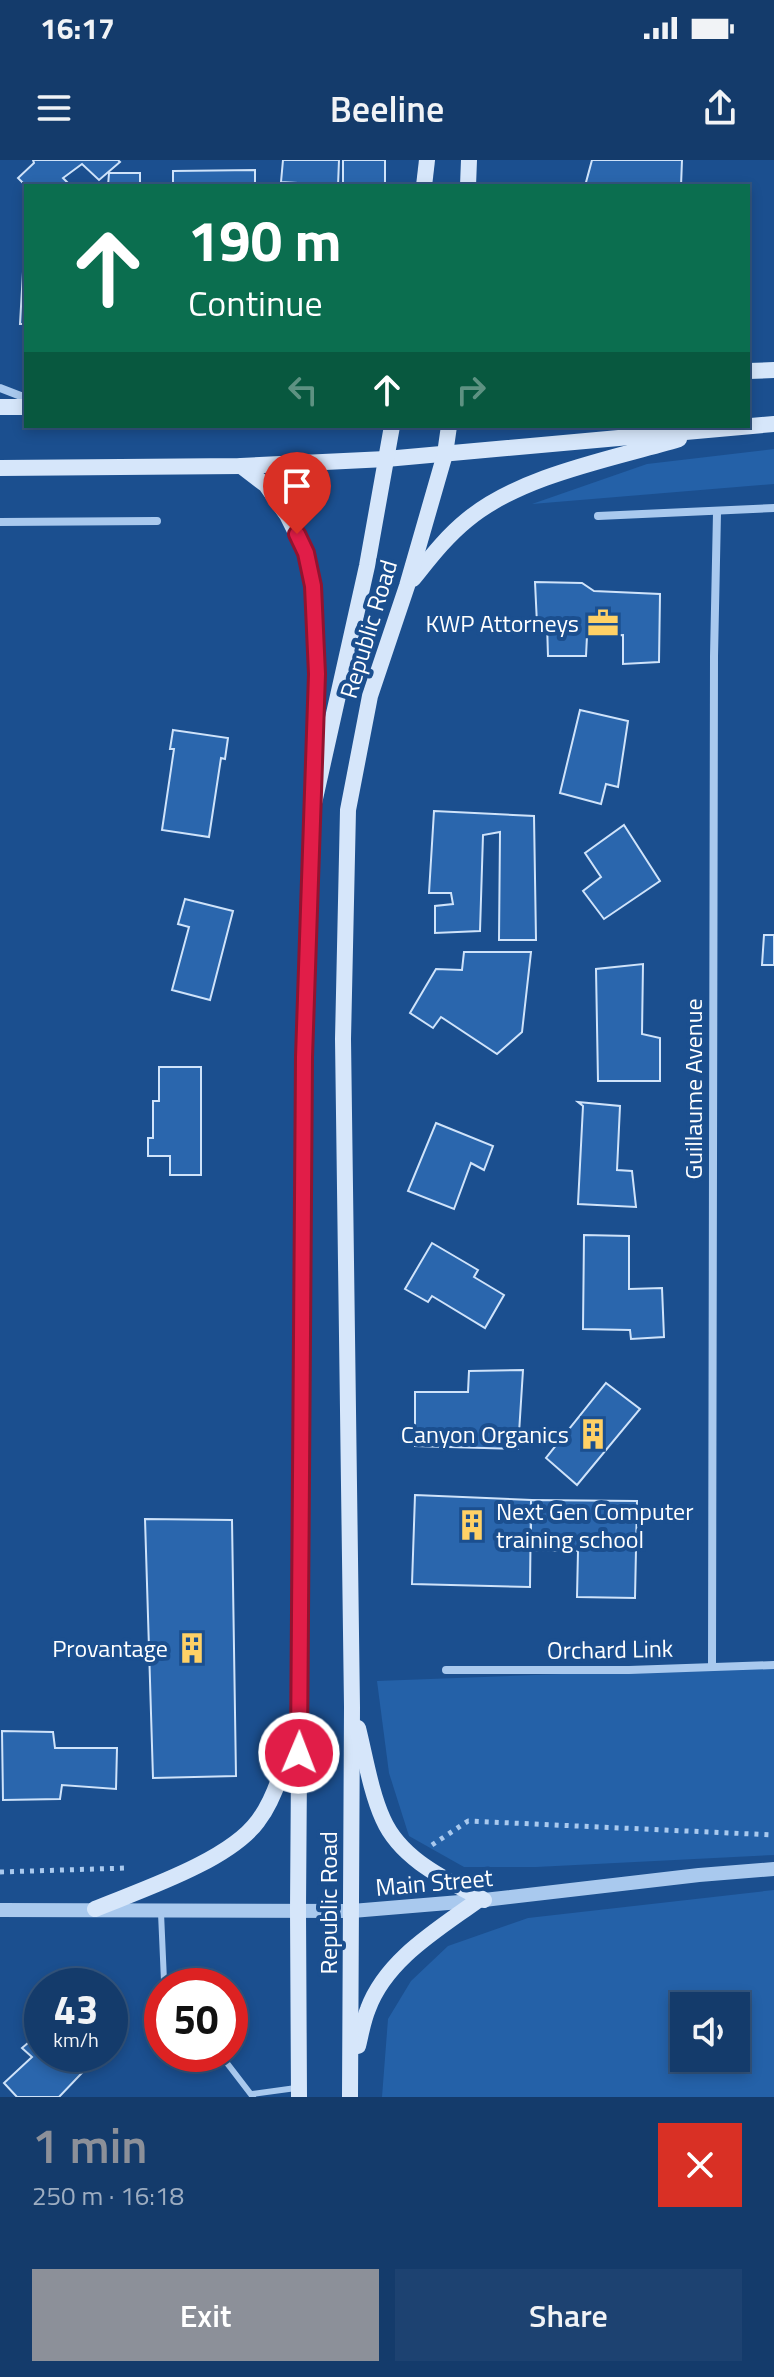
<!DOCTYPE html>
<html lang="en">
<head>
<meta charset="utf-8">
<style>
	:root { --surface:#143b6b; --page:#1d4271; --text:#f1f3f6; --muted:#9dadc1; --line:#33557e; --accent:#8c9099 }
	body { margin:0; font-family:"Titillium Web",sans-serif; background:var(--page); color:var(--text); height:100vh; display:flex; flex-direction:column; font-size:30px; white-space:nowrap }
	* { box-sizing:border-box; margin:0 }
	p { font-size:26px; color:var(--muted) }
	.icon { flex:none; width:44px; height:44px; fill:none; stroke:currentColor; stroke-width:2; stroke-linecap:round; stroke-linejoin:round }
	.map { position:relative; height:1937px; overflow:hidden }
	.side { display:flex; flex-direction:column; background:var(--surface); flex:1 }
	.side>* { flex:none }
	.hud { position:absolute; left:24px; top:24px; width:726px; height:244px; border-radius:0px; box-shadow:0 4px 12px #0003,0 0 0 2px var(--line); background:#0b6e4f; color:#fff; overflow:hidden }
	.tools { position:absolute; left:670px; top:1832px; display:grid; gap:16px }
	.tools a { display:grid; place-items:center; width:80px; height:80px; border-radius:0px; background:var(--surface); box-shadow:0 4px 12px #0003,0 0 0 2px var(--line); font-size:40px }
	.speed { position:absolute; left:24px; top:1808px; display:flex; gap:16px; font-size:40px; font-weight:700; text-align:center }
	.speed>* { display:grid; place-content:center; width:104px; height:104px; border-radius:50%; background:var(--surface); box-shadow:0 4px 12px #0003,0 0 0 2px var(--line); line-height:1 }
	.speed small { font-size:20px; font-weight:400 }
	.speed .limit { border:12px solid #d22; background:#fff; color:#111 }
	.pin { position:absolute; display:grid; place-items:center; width:68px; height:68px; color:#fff; margin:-82px -34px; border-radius:50% 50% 50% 0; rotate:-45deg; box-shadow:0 0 8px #0007 }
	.pin .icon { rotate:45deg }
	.me { position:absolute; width:88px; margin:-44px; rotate:1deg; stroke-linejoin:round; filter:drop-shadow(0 0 6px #0008) }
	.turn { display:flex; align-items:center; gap:28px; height:168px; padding:0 32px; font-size:36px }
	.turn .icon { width:104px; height:104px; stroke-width:2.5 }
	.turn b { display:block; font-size:56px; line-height:68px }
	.lanes { display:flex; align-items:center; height:76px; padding:0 32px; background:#0003; justify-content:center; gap:40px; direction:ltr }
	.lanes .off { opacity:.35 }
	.round { display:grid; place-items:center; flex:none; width:84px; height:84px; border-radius:0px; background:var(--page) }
	.headline { display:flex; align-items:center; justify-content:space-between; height:136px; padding:0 32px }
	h1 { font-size:48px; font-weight:600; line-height:60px; color:var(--accent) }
	.cta { display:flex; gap:16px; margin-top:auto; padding:16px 32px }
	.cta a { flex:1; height:92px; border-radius:0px; background:var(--accent); color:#fff; font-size:32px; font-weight:600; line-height:92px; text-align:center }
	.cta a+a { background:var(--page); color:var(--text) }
	.status { display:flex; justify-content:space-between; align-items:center; height:56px; padding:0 40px; background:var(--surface); direction:ltr }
	.status svg { height:22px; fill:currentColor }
	header { display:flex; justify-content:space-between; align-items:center; height:104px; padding:0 32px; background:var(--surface); font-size:36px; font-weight:600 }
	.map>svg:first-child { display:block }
	.green { fill:#2461a8; fill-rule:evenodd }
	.building { fill:#2a66ad; stroke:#cfe3fa; stroke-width:2 }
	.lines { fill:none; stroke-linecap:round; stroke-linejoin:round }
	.path { stroke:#a9c9ee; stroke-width:5; stroke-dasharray:4 6; stroke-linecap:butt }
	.service { stroke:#a9c9ee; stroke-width:6 }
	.minor { stroke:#a9c9ee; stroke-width:8 }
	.tertiary { stroke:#a9c9ee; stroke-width:14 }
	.secondary { stroke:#d6e6fa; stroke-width:16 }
	.route-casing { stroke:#92132f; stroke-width:20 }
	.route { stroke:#e11d48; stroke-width:14 }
	.labels { text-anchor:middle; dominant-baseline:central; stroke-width:8; stroke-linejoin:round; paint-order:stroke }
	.poi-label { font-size:24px; fill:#fff; stroke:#1b4f8f; text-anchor:end }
	.street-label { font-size:24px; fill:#fff; stroke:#1b4f8f }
</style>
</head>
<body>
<div class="status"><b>16:17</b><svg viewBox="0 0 49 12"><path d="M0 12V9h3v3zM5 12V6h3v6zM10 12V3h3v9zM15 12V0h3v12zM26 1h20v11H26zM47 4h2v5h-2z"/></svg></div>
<header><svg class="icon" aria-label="menu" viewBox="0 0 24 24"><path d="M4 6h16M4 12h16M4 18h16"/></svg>Beeline<svg class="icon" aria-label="share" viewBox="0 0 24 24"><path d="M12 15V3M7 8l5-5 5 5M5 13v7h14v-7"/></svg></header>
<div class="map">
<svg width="774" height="1937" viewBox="0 0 774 1937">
	<rect width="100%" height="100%" fill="#1b4f8f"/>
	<g class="green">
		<path d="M774 289V324L532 344 647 304Z"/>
		<path d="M774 1506V1695L536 1707H464L409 1676 389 1613 377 1521Z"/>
		<path d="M774 1730V1937H382L388 1859 411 1821 448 1786 528 1758ZM684 1846H736V1898H684Z"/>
	</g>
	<g class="building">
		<path d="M33 0H118L120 2 99 20 82 4 63 18 71 26H26L18 18 34 3Z"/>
		<path d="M283 0H339L338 26H297V23L281 22Z"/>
		<path d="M343 0H385V26L343 23Z"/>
		<path d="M592 0H682L681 26H585Z"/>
		<path d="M255 10V26H173V11Z"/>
		<path d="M109 13H140V26H108Z"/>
		<path d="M26 60V164H20Z"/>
		<path d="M535 422 582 423 594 431 660 434 659 502 623 504V475L587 476 586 496H548L547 463 537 464Z"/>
		<path d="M580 550 628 561 618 627 606 624 601 644 560 633Z"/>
		<path d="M173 570 228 578 225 599 221 598 209 677 162 670 174 589H170Z"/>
		<path d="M434 651 534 656 536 780H499L500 672 483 675 480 771 435 773V746L453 744 451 733H429Z"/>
		<path d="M624 665 660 721 604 759 583 731 601 717 585 693Z"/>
		<path d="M185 739 233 751 210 840 172 830 189 767 178 764Z"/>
		<path d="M764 775H774V805H762Z"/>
		<path d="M464 792H531L522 872 497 894 441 857 433 868 410 853 436 809 462 810Z"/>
		<path d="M643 804 642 874 660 878V921H598L596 809Z"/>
		<path d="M159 907H201V1015H170V996H148V978H153V941H159Z"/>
		<path d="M578 942 620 946 617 1010 632 1011 636 1047 578 1044 583 946Z"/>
		<path d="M436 963 493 986 484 1010 471 1003 454 1049 408 1031Z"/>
		<path d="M584 1075 629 1076V1129L662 1128 664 1177 631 1179 630 1170 583 1169Z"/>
		<path d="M432 1083 478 1110 474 1117 504 1135 485 1168 432 1136 428 1142 405 1129Z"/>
		<path d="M523 1210 518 1289 415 1286V1232H468L469 1211Z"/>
		<path d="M606 1223 640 1249 577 1325 546 1298Z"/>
		<path d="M415 1335 531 1340 530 1427 412 1424Z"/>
		<path d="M531 1340 637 1341 635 1438 577 1437 578 1391 531 1390Z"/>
		<path d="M145 1359 232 1360 236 1616 153 1618Z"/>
		<path d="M2 1571 53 1572 55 1588H117L116 1629 62 1625 60 1639 3 1640Z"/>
		<path d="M42 1871V1894H100L59 1937H17L4 1923 32 1897 22 1888Z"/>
	</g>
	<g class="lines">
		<g class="path">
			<path d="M432 1685 468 1661 774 1675"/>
			<path d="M0 1712 127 1708"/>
		</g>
		<g class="service">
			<path d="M161 1753 164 1821 167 1826"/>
			<path d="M220 1894 253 1937"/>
			<path d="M252 1934 296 1928"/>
		</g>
		<g class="minor">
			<path d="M0 228 26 238"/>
			<path d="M598 356 774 348"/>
			<path d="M0 362 157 361"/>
			<path d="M712 1506 714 496 717 353"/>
			<path d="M446 1510H629L774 1505"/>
		</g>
		<path class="tertiary" d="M0 1750 352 1751 484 1740 699 1715 774 1709"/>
		<g class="secondary">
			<path d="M424 26 427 0"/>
			<path d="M468 26 469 0"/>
			<path d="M748 211 774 210"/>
			<path d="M0 247H26"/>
			<path d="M241 306 266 325 287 355 306 393 313 426 317 514 314 606"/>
			<path d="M0 308 241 306 386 299 774 264"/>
			<path d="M413 419C430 398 446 377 467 360 521 315 612 299 679 279"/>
			<path d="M358 1568C365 1596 371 1633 383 1659 401 1700 447 1720 484 1740"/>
			<path d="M95 1749C141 1730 229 1701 258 1661 277 1636 286 1598 293 1568"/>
			<path d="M358 1886C361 1874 363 1861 368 1849 386 1800 437 1770 477 1741"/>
			<path d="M299 1937 298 1750 304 897 312 652 367 406 392 266"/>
			<path d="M350 1937 352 1547 343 879 348 650 370 536 407 426 445 294 449 266"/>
		</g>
	</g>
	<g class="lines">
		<defs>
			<path id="route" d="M297 374 306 393 313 426 317 514 304 897 299 1593"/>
		</defs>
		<use href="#route" class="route-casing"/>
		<use href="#route" class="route"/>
	</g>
	<defs>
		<symbol id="office-bare" viewBox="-9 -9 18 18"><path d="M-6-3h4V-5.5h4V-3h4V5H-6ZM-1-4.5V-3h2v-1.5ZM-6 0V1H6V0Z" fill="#ffd166" stroke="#1b4f8f" stroke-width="2.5" paint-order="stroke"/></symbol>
		<symbol id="building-bare" viewBox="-9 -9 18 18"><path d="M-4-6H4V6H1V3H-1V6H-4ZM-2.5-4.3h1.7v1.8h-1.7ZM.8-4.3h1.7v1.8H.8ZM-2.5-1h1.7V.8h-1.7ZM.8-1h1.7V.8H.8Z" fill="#ffd166" stroke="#1b4f8f" stroke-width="2.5" paint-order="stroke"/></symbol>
	</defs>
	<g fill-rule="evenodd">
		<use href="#office-bare" x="581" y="441" width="44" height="44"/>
		<use href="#building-bare" x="571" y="1252" width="44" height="44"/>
		<use href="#building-bare" x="450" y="1343" width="44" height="44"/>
		<use href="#building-bare" x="170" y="1466" width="44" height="44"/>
	</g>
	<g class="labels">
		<g class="poi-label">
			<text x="579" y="463">KWP Attorneys</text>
			<text x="569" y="1274">Canyon Organics</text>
			<text x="496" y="1351" text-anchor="start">Next Gen Computer<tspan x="496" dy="28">training school</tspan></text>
			<text x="168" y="1488">Provantage</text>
		</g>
		<g class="street-label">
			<text transform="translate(368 469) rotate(-73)">Republic Road</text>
			<text transform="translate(693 929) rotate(-90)">Guillaume Avenue</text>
			<text transform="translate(610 1489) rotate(-1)">Orchard Link</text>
			<text transform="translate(434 1722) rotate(-5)">Main Street</text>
			<text transform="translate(328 1743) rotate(-90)">Republic Road</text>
		</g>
	</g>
</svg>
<div class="tools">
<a><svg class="icon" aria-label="sound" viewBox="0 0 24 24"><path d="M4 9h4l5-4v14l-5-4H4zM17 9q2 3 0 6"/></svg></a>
</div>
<div class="speed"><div>43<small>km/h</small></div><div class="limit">50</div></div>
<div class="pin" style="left:297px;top:374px;background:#d93025"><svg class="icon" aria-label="arrive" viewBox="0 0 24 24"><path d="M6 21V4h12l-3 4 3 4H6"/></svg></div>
<svg class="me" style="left:299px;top:1593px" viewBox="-20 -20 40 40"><circle r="17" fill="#e11d48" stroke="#fff" stroke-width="3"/><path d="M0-11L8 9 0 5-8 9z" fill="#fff"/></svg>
<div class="hud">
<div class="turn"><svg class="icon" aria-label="ahead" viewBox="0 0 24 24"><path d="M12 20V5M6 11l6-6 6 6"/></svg><div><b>190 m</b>Continue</div></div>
<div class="lanes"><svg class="icon off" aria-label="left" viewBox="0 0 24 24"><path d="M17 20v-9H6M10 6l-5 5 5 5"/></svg><svg class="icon" aria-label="ahead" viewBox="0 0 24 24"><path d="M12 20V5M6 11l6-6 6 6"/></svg><svg class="icon off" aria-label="right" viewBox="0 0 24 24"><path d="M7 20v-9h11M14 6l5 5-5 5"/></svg></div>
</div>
</div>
<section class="side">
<div class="headline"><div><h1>1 min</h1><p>250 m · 16:18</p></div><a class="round" style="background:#d93025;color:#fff"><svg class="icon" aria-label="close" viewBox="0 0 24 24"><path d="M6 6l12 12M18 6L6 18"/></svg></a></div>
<div class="cta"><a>Exit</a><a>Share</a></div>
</section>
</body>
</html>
